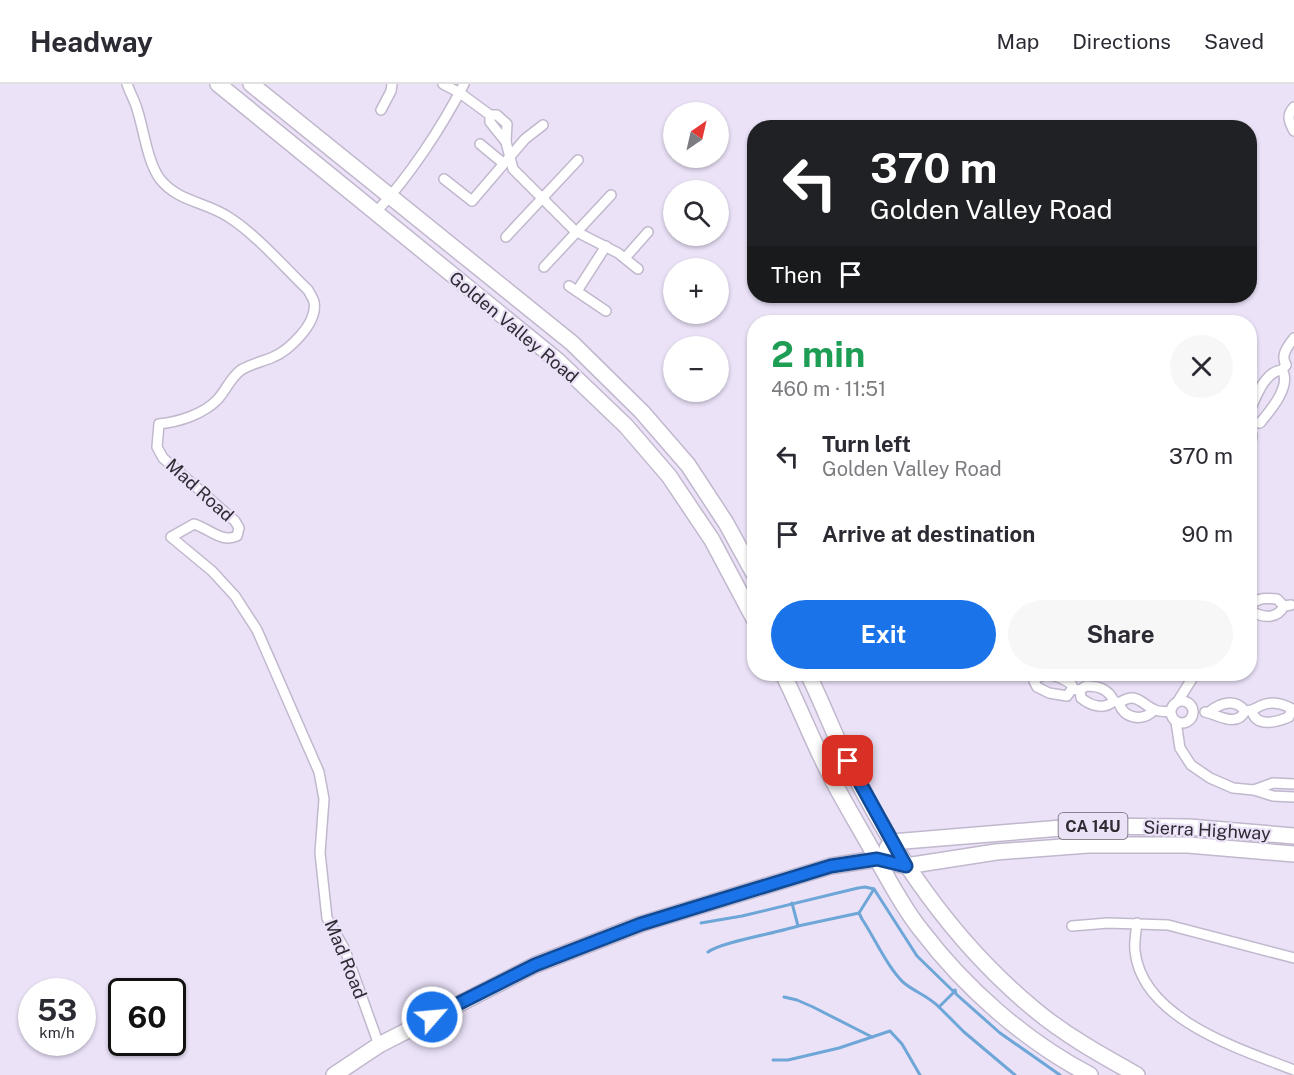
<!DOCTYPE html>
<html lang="en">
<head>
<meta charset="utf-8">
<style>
	:root { --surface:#fff; --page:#f7f7f7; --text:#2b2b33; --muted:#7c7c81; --line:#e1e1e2; --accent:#1a73e8 }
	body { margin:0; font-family:"Public Sans",sans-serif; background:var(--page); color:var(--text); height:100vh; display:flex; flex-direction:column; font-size:22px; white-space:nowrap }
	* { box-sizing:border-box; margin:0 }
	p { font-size:20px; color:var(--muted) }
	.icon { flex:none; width:33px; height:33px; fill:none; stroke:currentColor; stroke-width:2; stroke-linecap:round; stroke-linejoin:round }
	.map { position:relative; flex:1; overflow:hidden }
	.sheet { position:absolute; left:747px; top:231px; width:510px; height:366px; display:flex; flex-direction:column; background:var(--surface); border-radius:24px; box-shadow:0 2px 4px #0004 }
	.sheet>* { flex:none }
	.hud { position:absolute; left:747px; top:36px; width:510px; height:183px; border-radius:24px; box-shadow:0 2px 4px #0004; background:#202124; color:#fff; overflow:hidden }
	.needle { width:39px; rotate:34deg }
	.buttons { position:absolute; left:663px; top:18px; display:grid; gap:12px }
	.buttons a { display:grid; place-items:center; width:66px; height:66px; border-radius:50%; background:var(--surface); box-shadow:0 2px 4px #0004; font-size:30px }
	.speed { position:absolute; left:18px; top:894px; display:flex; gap:12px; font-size:30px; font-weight:700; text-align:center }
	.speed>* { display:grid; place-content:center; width:78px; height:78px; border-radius:50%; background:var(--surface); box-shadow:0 2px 4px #0004; line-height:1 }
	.speed small { font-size:15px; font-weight:400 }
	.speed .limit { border:3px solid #111; border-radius:9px; background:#fff; color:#111 }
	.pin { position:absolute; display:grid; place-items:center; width:51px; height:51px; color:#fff; margin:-26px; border-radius:12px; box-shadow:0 3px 9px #0006 }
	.me { position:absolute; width:66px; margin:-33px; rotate:63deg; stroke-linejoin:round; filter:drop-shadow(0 0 4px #0008) }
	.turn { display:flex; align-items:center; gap:21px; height:126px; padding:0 24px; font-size:27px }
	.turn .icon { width:78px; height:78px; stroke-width:2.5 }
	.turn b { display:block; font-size:42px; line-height:51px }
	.then { display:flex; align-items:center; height:57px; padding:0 24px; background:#0003; gap:12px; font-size:22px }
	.round { display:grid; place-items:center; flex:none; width:63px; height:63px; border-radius:32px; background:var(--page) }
	.head { display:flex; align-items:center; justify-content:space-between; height:102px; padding:0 24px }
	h1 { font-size:36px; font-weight:700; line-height:45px; color:#1e9e55 }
	.cta { display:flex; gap:12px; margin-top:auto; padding:12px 24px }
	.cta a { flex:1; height:69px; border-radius:36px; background:var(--accent); color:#fff; font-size:24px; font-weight:700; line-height:69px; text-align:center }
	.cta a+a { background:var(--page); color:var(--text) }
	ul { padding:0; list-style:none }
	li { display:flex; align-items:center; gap:18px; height:78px; padding:0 24px }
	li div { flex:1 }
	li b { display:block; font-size:22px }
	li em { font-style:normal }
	header { display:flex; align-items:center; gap:36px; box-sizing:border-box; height:84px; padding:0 30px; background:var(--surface); border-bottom:2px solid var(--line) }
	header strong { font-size:28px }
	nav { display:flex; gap:33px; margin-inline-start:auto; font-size:21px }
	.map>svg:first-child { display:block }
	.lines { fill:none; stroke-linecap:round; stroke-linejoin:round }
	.stream { stroke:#6da6d7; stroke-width:3 }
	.minor-casing { stroke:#c1b8cd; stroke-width:12 }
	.primary-casing { stroke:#c1b8cd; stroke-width:18 }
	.minor { stroke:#fff; stroke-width:9 }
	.primary { stroke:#fff; stroke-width:15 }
	.route-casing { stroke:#114b97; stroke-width:15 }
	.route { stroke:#1a73e8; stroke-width:10 }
	.labels { text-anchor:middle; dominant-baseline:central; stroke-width:4.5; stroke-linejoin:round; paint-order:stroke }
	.shield { fill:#ebe2f8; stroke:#67626e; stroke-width:1.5 }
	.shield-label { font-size:16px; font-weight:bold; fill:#2e2b33 }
	.street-label { font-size:18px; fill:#2e2b33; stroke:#ebe2f8 }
</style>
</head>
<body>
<header>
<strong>Headway</strong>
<nav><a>Map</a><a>Directions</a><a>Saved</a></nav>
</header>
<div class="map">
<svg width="1294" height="991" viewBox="0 0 1294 991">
	<rect width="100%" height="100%" fill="#ebe2f8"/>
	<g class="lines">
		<g class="stream">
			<path d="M874 805 859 829 862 835C874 853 889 886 904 899 915 908 928 912 939 923"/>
			<path d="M701 839 742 832 858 804 865 803 874 805 917 872 953 907 955 906 956 910 1000 949 1060 991"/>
			<path d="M798 842 859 829"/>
			<path d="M708 868C721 858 777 849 798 842L792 819"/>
			<path d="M955 907 939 923 964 948 1015 991"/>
			<path d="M784 913 797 916 813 923 872 953"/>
			<path d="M773 976H788L839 964 890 947 902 960 920 991"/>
		</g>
		<defs>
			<g id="minor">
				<path d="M127 0C130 9 135 17 137 25 144 46 147 77 160 95 177 117 205 118 227 132 256 150 283 182 308 206 310 210 313 214 314 218 318 239 289 267 271 274 261 278 251 280 241 286 231 293 226 306 218 315 204 330 179 338 159 340L157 363 163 374 235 437 239 444 237 452C221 459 210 445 194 440L171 453 212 487 235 512 257 546 319 688 324 715 320 769 327 834 345 866 379 961"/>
				<path d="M443 0 460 9 490 31H497L507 40 506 58 513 85 575 147 618 169 638 185"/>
				<path d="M1294 23C1286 31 1289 38 1294 47"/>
				<path d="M381 26 391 7 392 0"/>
				<path d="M490 31V38L506 58"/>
				<path d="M480 60 503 79"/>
				<path d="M444 95 472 117 525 55 543 41"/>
				<path d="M376 128C409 93 442 43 464 0"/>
				<path d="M506 153 578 76"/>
				<path d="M625 174 648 148"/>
				<path d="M544 183 611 111"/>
				<path d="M569 202 606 227"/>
				<path d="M577 207 606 162"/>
				<path d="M1286 281C1280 271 1288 262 1294 254"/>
				<path d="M1250 326C1256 313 1265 287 1282 286L1286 281"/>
				<path d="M1251 339H1260C1270 327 1292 302 1282 286"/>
				<path d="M1250 347 1252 351 1250 368"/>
				<path d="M1250 522C1257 513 1267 514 1277 515L1284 522"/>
				<path d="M1250 526C1261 534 1277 536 1284 522L1291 521"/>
				<path d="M1072 605 1067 612 1049 609 1037 603 1034 597C1043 585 1062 593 1072 601V605L1080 606 1086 602C1099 602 1108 605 1114 617L1119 619C1124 635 1143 638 1154 626"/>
				<path d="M1080 606 1081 614C1091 622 1104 626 1114 617"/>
				<circle cx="1182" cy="628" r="11"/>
				<path d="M1178 617 1195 590"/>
				<path d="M1119 619C1137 607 1141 620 1155 626 1159 628 1166 627 1170 628"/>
				<path d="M1252 627C1256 644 1277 638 1289 633L1291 626"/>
				<path d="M1205 628C1219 631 1237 644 1245 627"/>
				<path d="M1209 628C1220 619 1235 614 1245 627 1253 627 1254 625 1260 622 1272 616 1284 620 1294 626"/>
				<path d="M1176 638 1180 664 1191 681 1210 694 1233 704 1254 706 1273 712 1294 713"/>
				<path d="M1254 706 1273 699 1294 700"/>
				<path d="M1137 839C1136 848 1134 858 1135 867 1142 935 1240 965 1294 986"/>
				<path d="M1072 842 1108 839 1168 841 1294 874"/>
			</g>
			<g id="primary">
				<path d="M218 0 557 276 626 342 669 392 712 456 754 535"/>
				<path d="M251 0 572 259 642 328 688 381 726 439 754 490"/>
				<path d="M783 590C799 622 812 656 829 689 844 719 862 747 878 777 891 800 904 825 921 846 965 904 1025 957 1090 991"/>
				<path d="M808 590C822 618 833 648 847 676 893 770 953 858 1034 925 1065 951 1101 971 1137 991"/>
				<path d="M887 764 892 758 1086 742 1189 743 1294 752"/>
				<path d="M334 991 379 961 535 881 641 840 831 782 877 775 906 782 996 768 1088 761H1188L1294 770"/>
			</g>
		</defs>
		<use href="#minor" class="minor-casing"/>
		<use href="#primary" class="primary-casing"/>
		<use href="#minor" class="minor"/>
		<use href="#primary" class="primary"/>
	</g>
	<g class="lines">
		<defs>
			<path id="route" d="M432 933 535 881 641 840 831 782 877 775 906 782 848 677"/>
		</defs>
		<use href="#route" class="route-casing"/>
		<use href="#route" class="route"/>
	</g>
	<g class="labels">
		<rect class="shield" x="1058.5" y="729" width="69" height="26" rx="4.5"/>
		<g class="shield-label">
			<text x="1093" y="742">CA 14U</text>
		</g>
		<g class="street-label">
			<text transform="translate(514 243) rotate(40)">Golden Valley Road</text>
			<text transform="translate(200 406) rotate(42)">Mad Road</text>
			<text transform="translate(1207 746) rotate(3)">Sierra Highway</text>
			<text transform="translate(346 875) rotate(68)">Mad Road</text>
		</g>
	</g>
</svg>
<div class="buttons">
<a><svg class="needle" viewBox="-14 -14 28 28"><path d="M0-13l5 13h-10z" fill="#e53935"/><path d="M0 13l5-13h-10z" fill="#7c7c81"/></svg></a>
<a><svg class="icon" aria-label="search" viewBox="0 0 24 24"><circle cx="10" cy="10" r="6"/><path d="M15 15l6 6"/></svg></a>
<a>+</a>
<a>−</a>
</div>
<div class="speed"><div>53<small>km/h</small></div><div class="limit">60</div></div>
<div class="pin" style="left:848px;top:677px;background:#d93025"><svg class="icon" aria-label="arrive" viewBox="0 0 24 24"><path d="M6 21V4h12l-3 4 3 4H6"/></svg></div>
<svg class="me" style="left:432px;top:933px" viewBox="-20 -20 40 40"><circle r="17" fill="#1a73e8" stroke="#fff" stroke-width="3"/><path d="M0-11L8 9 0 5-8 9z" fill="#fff"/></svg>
<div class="hud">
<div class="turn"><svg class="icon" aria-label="left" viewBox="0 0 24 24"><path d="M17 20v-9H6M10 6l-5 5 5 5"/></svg><div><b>370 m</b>Golden Valley Road</div></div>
<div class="then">Then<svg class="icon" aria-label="arrive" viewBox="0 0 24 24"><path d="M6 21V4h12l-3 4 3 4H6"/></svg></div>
</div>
<section class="sheet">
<div class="head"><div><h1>2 min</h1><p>460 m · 11:51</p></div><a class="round"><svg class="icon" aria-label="close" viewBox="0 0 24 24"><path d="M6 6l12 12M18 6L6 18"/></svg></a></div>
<ul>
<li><svg class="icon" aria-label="left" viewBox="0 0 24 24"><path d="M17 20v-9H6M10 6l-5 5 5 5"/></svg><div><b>Turn left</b><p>Golden Valley Road</p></div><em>370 m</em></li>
<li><svg class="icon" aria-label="arrive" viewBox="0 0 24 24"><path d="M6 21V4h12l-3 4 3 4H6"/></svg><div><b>Arrive at destination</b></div><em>90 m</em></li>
</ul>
<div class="cta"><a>Exit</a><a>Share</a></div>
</section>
</div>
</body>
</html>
